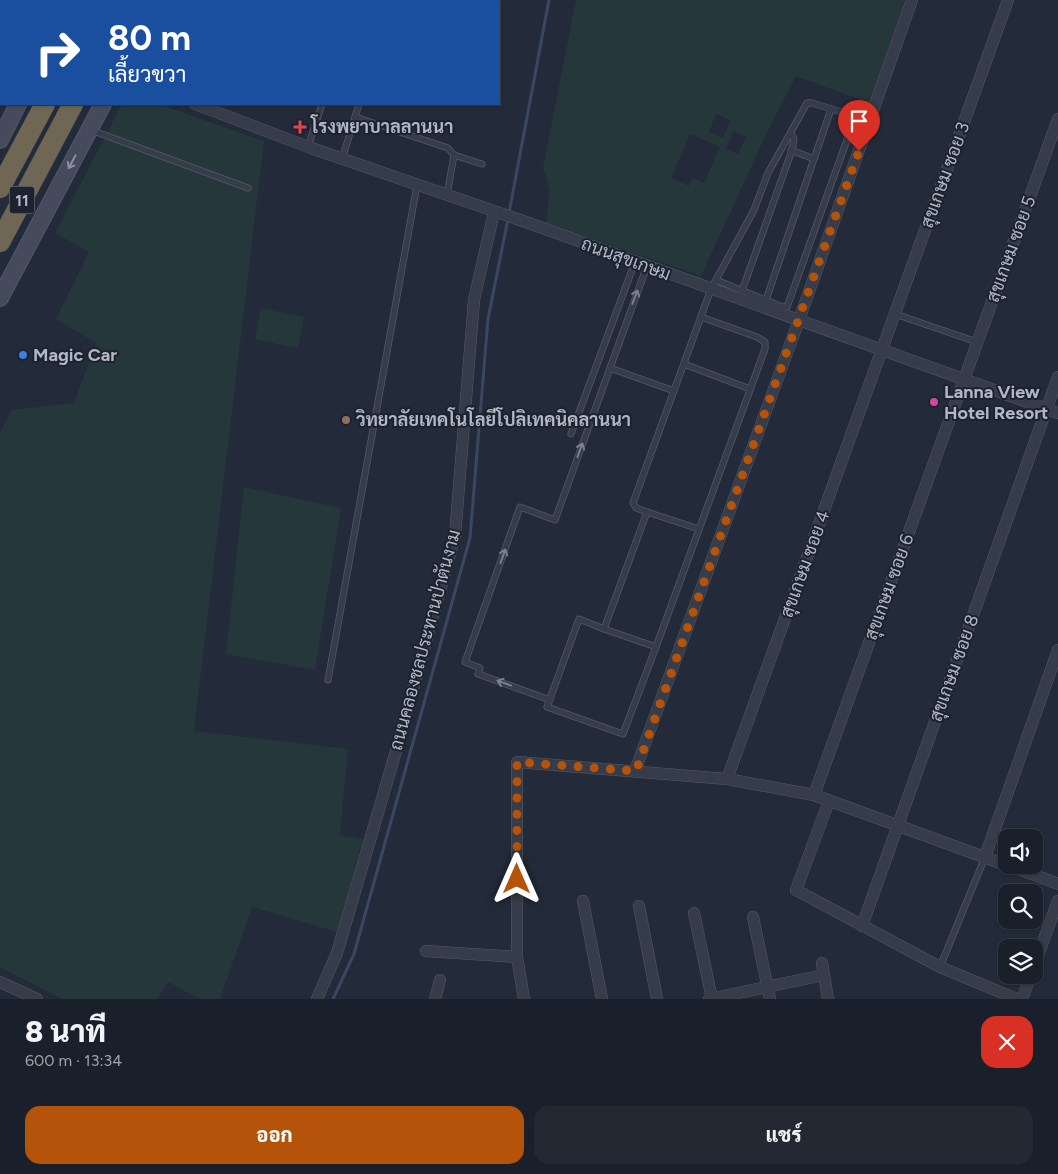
<!DOCTYPE html>
<html lang="th">
<head>
<meta charset="utf-8">
<style>
	:root { --surface:#1a202b; --page:#232833; --text:#f1f3f6; --muted:#9fa3a9; --line:#383e47; --accent:#b45309 }
	body { margin:0; font-family:Figtree,Sarabun,sans-serif; background:var(--page); color:var(--text); height:100vh; display:flex; flex-direction:column; font-size:19px; white-space:nowrap }
	* { box-sizing:border-box; margin:0 }
	p { font-size:16px; color:var(--muted) }
	.icon { flex:none; width:28px; height:28px; fill:none; stroke:currentColor; stroke-width:2; stroke-linecap:round; stroke-linejoin:round }
	.map { position:relative; height:999px; overflow:hidden }
	.sheet { display:flex; flex-direction:column; background:var(--surface); flex:1 }
	.sheet>* { flex:none }
	.guide { position:absolute; left:0px; top:0px; width:500px; height:105px; box-shadow:0 1px 4px #0004,0 0 0 1px var(--line); background:#1a4fa0; color:#fff; overflow:hidden }
	.controls { position:absolute; left:998px; top:829px; display:grid; gap:10px }
	.controls a { display:grid; place-items:center; width:45px; height:45px; border-radius:10px; background:var(--surface); box-shadow:0 1px 4px #0004,0 0 0 1px var(--line); font-size:25px }
	.pin { position:absolute; display:grid; place-items:center; width:42px; height:42px; color:#fff; margin:-51px -21px; border-radius:50% 50% 50% 0; rotate:-45deg; box-shadow:0 0 5px #0007 }
	.pin .icon { rotate:45deg }
	.me { position:absolute; width:55px; margin:-28px; rotate:0deg; stroke-linejoin:round; filter:drop-shadow(0 0 4px #0008) }
	.turn { display:flex; align-items:center; gap:18px; height:105px; padding:0 25px; font-size:22px }
	.turn .icon { width:65px; height:65px; stroke-width:2.5 }
	.turn b { display:block; font-size:35px; line-height:42px }
	.round { display:grid; place-items:center; flex:none; width:52px; height:52px; border-radius:15px; background:var(--page) }
	.headline { display:flex; align-items:center; justify-content:space-between; height:85px; padding:0 25px }
	h1 { font-size:30px; font-weight:800; line-height:38px }
	.cta { display:flex; gap:10px; margin-top:auto; padding:10px 25px }
	.cta a { flex:1; height:58px; border-radius:15px; background:var(--accent); color:#fff; font-size:20px; font-weight:800; line-height:58px; text-align:center }
	.cta a+a { background:var(--page); color:var(--text) }
	.map>svg:first-child { display:block }
	.green { fill:#26373b; fill-rule:evenodd }
	.lines { fill:none; stroke-linecap:round; stroke-linejoin:round }
	.stream { stroke:#394761; stroke-width:3 }
	.lane-casing { stroke:#545a67; stroke-width:7 }
	.street-casing { stroke:#545a67; stroke-width:12 }
	.secondary-casing { stroke:#545a67; stroke-width:18 }
	.highway-casing { stroke:#414754; stroke-width:21 }
	.lane { stroke:#363c49; stroke-width:5.5 }
	.street { stroke:#363c49; stroke-width:11 }
	.secondary { stroke:#454b5c; stroke-width:16 }
	.highway { stroke:#6f6754; stroke-width:20 }
	.oneway { stroke:#8b91a0 }
	.oneway2 { stroke:#7a808d }
	.route { stroke:#b45309; stroke-width:9; stroke-dasharray:0 16.2 }
	.health-dot { fill:#e0444e; stroke:#1c222e; stroke-width:2 }
	.shop-dot { fill:#3f7fe0; stroke:#1c222e; stroke-width:2 }
	.hotel-dot { fill:#d1479c; stroke:#1c222e; stroke-width:2 }
	.education-dot { fill:#8d6e63; stroke:#1c222e; stroke-width:2 }
	.labels { text-anchor:middle; dominant-baseline:central; stroke-width:4; stroke-linejoin:round; paint-order:stroke }
	.shield { fill:#1c222e; stroke:#848a98; stroke-width:1 }
	.shield-label { font-size:16px; font-weight:bold; fill:#b1b7c5 }
	.poi-label { font-size:18px; font-weight:bold; fill:#b1b7c5; stroke:#1c222e; text-anchor:start }
	.street-label { font-size:18px; fill:#b1b7c5; stroke:#1c222e }
</style>
</head>
<body>
<div class="map">
<svg width="1058" height="999" viewBox="0 0 1058 999">
	<rect width="100%" height="100%" fill="#232a39"/>
	<g class="green">
		<path d="M576 0H905L870 103 796 76 765 137 701 276 546 223 550 190 543 167ZM716 114 730 120 723 138 709 132ZM733 131 746 137 738 154 726 149ZM690 134 720 147 704 183 693 178 689 186 671 178Z"/>
		<path d="M122 104H158L264 141 194 731 348 749 340 835 363 839 337 932 252 907 220 999H200L168 982 157 999H62L0 967V433L12 410 74 403 96 343 56 319 89 252 55 233Z"/>
		<path d="M261 308 304 317 298 348 255 339Z"/>
		<path d="M244 487 341 508 315 670 226 654Z"/>
	</g>
	<g class="lines">
		<g class="stream">
			<path d="M509 213 549 0"/>
			<path d="M333 999 354 954 470 538 488 319 508 219"/>
		</g>
		<defs>
			<g id="lane">
				<path d="M16 1 22 0"/>
				<path d="M185 1V0"/>
				<path d="M333 1 334 0"/>
				<path d="M0 5 1 4"/>
				<path d="M355 117 448 148 454 155 447 195"/>
				<path d="M91 130 248 188"/>
				<path d="M308 147 322 104"/>
				<path d="M791 150 814 159"/>
				<path d="M454 155 482 164"/>
				<path d="M342 159 359 104"/>
				<path d="M742 291 792 150 794 139 791 133"/>
				<path d="M766 300 831 109"/>
				<path d="M895 314 977 342"/>
				<path d="M684 364 750 389"/>
				<path d="M610 368 674 391"/>
				<path d="M571 434 635 262"/>
				<path d="M647 512 699 529"/>
				<path d="M604 629 579 619 547 707 623 734 656 647 604 629 647 512 636 508 633 503 711 289 754 210 768 173 807 103H812L851 115 854 119 852 126 787 307 780 306 716 280"/>
				<path d="M656 647 765 349V342L757 337 701 317"/>
				<path d="M328 680 417 185"/>
				<path d="M550 700 478 674 480 668 465 662 520 507 555 520 647 266"/>
				<path d="M940 967 985 857"/>
			</g>
			<g id="street">
				<path d="M195 104 311 148 523 221 1058 413"/>
				<path d="M635 771 799 320 912 0"/>
				<path d="M727 779 1008 0"/>
				<path d="M814 795 1058 119"/>
				<path d="M829 801 796 890 940 967 1017 999"/>
				<path d="M985 857 1058 650"/>
				<path d="M1008 865 1058 884"/>
				<path d="M583 901 602 999"/>
				<path d="M639 906 657 999"/>
				<path d="M694 913 712 999"/>
				<path d="M753 917 770 999"/>
				<path d="M862 926 1058 377"/>
				<path d="M426 951 517 957"/>
				<path d="M822 963 828 999"/>
				<path d="M1034 966 1058 901"/>
				<path d="M0 982 37 999"/>
				<path d="M317 999 337 953 396 751 455 536 474 300 494 212"/>
				<path d="M435 999 440 980"/>
				<path d="M524 999 517 957V762L727 779 814 795 1006 865"/>
				<path d="M709 999 824 975"/>
				<path d="M1022 999 1031 975"/>
			</g>
			<g id="secondary">
				<path d="M71 1 72 0"/>
				<path d="M157 1V0"/>
				<path d="M0 140 18 104"/>
				<path d="M0 298 103 104"/>
			</g>
			<g id="highway">
				<path d="M100 1 101 0"/>
				<path d="M128 1V0"/>
				<path d="M0 188 45 104"/>
				<path d="M0 242 73 104"/>
			</g>
		</defs>
		<use href="#lane" class="lane-casing"/>
		<use href="#street" class="street-casing"/>
		<use href="#secondary" class="secondary-casing"/>
		<use href="#highway" class="highway-casing"/>
		<use href="#lane" class="lane"/>
		<use href="#street" class="street"/>
		<use href="#secondary" class="secondary"/>
		<use href="#highway" class="highway"/>
	</g>
	<defs><path id="oneway-shaft" d="M-6 0H5M1.5-3L5.5 0L1.5 3" fill="none" stroke-width="1.6" stroke-linecap="round" stroke-linejoin="round" transform="scale(1.25)"/></defs>
	<use class="oneway" href="#oneway-shaft" transform="translate(72 162) rotate(118)"/>
	<g class="oneway2">
		<use href="#oneway-shaft" transform="translate(635 297) rotate(-69)"/>
		<use href="#oneway-shaft" transform="translate(580 450) rotate(-70)"/>
		<use href="#oneway-shaft" transform="translate(503 556) rotate(-70)"/>
		<use href="#oneway-shaft" transform="translate(504 683) rotate(-160)"/>
	</g>
	<g class="lines">
		<path class="route" d="M517 879V762L636 771 859 151"/>
	</g>
	<path class="health-dot" d="M297.5 119.5h5v5h5v5h-5v5h-5v-5h-5v-5h5z"/>
	<circle class="shop-dot" cx="23" cy="355" r="5"/>
	<circle class="hotel-dot" cx="934" cy="402" r="5"/>
	<circle class="education-dot" cx="346" cy="420" r="5"/>
	<g class="labels">
		<rect class="shield" x="9.5" y="186.5" width="25" height="27" rx="4"/>
		<g class="shield-label">
			<text x="22" y="200">11</text>
		</g>
		<g class="poi-label">
			<text x="311" y="127">โรงพยาบาลลานนา</text>
			<text x="33" y="355">Magic Car</text>
			<text x="944" y="392">Lanna View<tspan x="944" dy="21">Hotel Resort</tspan></text>
			<text x="356" y="420">วิทยาลัยเทคโนโลยีโปลิเทคนิคลานนา</text>
		</g>
		<g class="street-label">
			<text transform="translate(945 175) rotate(-70)">สุขเกษม ซอย 3</text>
			<text transform="translate(1011 249) rotate(-70)">สุขเกษม ซอย 5</text>
			<text transform="translate(626 259) rotate(20)">ถนนสุขเกษม</text>
			<text transform="translate(805 564) rotate(-70)">สุขเกษม ซอย 4</text>
			<text transform="translate(889 587) rotate(-70)">สุขเกษม ซอย 6</text>
			<text transform="translate(425 640) rotate(-75)">ถนนคลองชลประทานป่าตันงาม</text>
			<text transform="translate(954 668) rotate(-70)">สุขเกษม ซอย 8</text>
		</g>
	</g>
</svg>
<div class="controls">
<a><svg class="icon" aria-label="sound" viewBox="0 0 24 24"><path d="M4 9h4l5-4v14l-5-4H4zM17 9q2 3 0 6"/></svg></a>
<a><svg class="icon" aria-label="search" viewBox="0 0 24 24"><circle cx="10" cy="10" r="6"/><path d="M15 15l6 6"/></svg></a>
<a><svg class="icon" aria-label="layers" viewBox="0 0 24 24"><path d="M12 4l9 5-9 5-9-5zM3 14l9 5 9-5"/></svg></a>
</div>
<div class="pin" style="left:859px;top:151px;background:#d93025"><svg class="icon" aria-label="arrive" viewBox="0 0 24 24"><path d="M6 21V4h12l-3 4 3 4H6"/></svg></div>
<svg class="me" style="left:517px;top:879px" viewBox="-20 -20 40 40"><path d="M0-17L14 15 0 8-14 15z" fill="#b45309" stroke="#fff" stroke-width="4"/></svg>
<div class="guide">
<div class="turn"><svg class="icon" aria-label="right" viewBox="0 0 24 24"><path d="M7 20v-9h11M14 6l5 5-5 5"/></svg><div><b>80 m</b>เลี้ยวขวา</div></div>
</div>
</div>
<section class="sheet">
<div class="headline"><div><h1>8 นาที</h1><p>600 m · 13:34</p></div><a class="round" style="background:#d93025;color:#fff"><svg class="icon" aria-label="close" viewBox="0 0 24 24"><path d="M6 6l12 12M18 6L6 18"/></svg></a></div>
<div class="cta"><a>ออก</a><a>แชร์</a></div>
</section>
</body>
</html>
